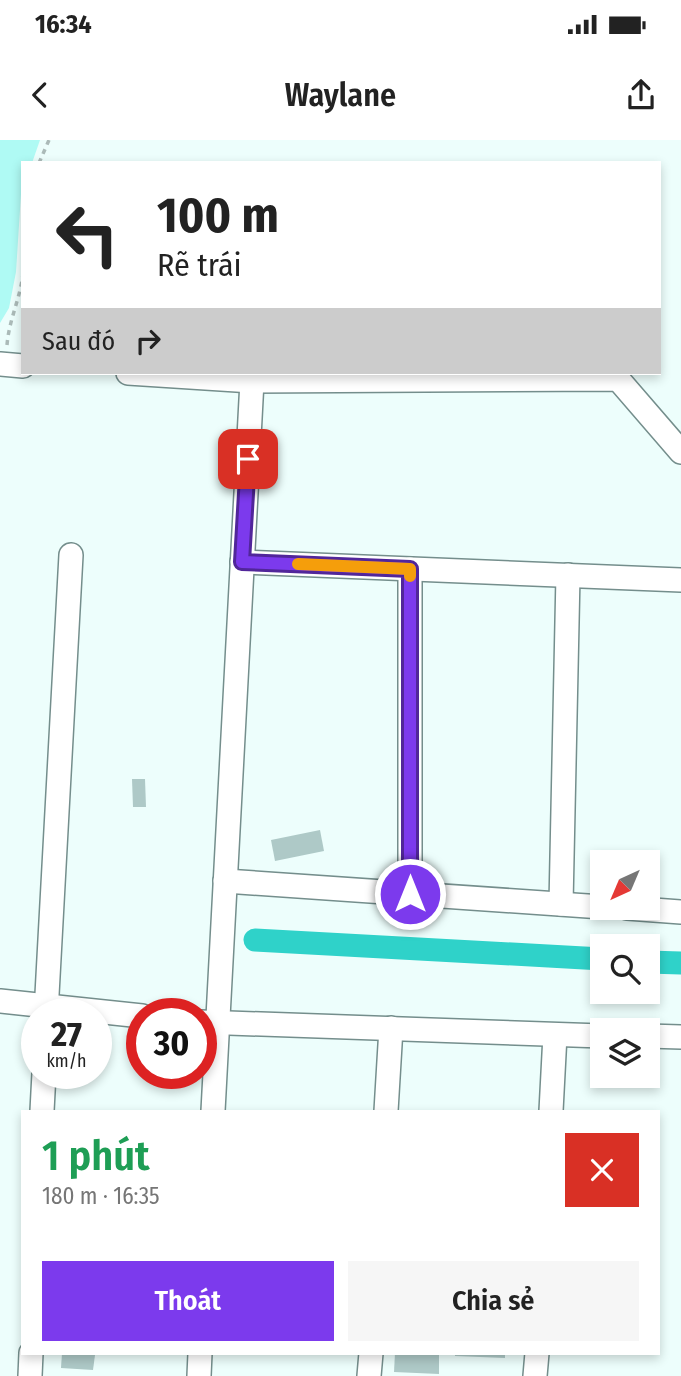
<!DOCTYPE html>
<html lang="vi">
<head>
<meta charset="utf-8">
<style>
	:root { --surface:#fff; --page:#f6f6f6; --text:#222; --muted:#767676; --accent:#7c3aed }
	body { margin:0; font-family:"Fira Sans Condensed",sans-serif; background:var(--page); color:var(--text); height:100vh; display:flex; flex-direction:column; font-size:26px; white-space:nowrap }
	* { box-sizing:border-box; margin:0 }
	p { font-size:23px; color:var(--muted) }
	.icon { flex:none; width:38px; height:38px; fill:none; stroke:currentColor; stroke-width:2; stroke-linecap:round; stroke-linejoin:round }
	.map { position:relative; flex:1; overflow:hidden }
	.details { position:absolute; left:21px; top:970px; width:639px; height:245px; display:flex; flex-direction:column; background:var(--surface); border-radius:0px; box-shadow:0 4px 10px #0003 }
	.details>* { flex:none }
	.hud { position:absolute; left:21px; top:21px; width:640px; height:214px; border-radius:0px; box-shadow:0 4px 10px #0003; background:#fff; color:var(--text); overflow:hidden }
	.needle { width:46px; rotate:224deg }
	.controls { position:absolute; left:590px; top:710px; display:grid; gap:14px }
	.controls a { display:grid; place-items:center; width:70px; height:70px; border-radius:0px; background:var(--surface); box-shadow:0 4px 10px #0003; font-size:35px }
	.speed { position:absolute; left:21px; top:858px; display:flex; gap:14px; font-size:35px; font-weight:700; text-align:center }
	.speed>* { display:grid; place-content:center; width:91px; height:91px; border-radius:50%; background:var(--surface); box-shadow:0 4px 10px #0003; line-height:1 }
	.speed small { font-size:18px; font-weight:400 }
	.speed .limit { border:10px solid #d22; background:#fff; color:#111 }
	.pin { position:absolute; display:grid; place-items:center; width:60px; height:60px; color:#fff; margin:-30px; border-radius:14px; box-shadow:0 4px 10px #0006 }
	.me { position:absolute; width:77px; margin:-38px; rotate:0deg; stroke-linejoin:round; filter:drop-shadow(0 0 5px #0008) }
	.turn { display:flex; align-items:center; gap:24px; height:147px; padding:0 21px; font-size:32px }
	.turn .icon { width:91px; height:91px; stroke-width:2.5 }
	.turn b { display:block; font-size:49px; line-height:60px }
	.then { display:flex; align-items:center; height:66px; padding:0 21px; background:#0003; gap:14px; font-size:26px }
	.round { display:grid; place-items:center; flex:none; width:74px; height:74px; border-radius:0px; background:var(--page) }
	.headline { display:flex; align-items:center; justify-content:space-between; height:119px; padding:0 21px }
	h1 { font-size:42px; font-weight:600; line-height:52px; color:#1e9e55 }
	.action { display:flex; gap:14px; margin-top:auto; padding:14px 21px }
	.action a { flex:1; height:80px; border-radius:0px; background:var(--accent); color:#fff; font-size:28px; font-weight:600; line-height:80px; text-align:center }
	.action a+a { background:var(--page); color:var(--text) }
	.status { display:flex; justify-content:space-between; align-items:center; height:49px; padding:0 35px; background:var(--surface); direction:ltr }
	.status svg { height:19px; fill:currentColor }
	header { display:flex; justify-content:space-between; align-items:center; height:91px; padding:0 21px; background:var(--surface); font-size:32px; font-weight:600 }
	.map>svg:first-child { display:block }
	.green { fill:#affaf4 }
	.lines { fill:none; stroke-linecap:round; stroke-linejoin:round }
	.canal { stroke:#2fd2c9; stroke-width:23 }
	.building { fill:#aec9c7 }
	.minor-casing { stroke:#748e8c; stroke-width:26 }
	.path { stroke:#abbab8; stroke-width:3.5; stroke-dasharray:5 5; stroke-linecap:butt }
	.minor { stroke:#fff; stroke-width:23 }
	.route-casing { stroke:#51269a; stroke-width:18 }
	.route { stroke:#7c3aed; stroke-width:12 }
	.slow { stroke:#f59e0b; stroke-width:12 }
</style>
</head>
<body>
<div class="status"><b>16:34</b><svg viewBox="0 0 49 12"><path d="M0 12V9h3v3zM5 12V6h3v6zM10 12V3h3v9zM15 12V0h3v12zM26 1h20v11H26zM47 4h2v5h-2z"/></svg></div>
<header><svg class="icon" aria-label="back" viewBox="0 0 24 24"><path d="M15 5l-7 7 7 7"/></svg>Waylane<svg class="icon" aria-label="share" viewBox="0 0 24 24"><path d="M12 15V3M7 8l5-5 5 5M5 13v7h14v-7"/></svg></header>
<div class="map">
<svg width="681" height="1236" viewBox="0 0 681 1236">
	<rect width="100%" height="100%" fill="#edfefc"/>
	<path class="green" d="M0 0H40L32 23H23L16 132 9 168 0 183Z"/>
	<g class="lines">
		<g class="canal">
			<path d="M255 800 602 819"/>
			<path d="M648 822 681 823"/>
		</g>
	</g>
	<g class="building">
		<path d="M132 639H145L146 667H133Z"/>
		<path d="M320 690 324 711 275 721 271 700Z"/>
		<path d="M62 1213 95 1215 93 1230 61 1228Z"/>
		<path d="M395 1213H439V1234L394 1232Z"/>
		<path d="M455 1213H505V1218L455 1216Z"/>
	</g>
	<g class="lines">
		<defs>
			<g id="minor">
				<path d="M0 224 23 226"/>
				<path d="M128 233 252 241 618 239 681 312"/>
				<path d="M242 422 681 440"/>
				<path d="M225 741 602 767"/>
				<path d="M410 754V429"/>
				<path d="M561 764 568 435"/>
				<path d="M627 768 681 772"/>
				<path d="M0 861 142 876"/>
				<path d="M46 873 71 415"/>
				<path d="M201 882 602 896"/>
				<path d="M648 896 681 897"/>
				<path d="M42 971 44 933"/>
				<path d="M213 971 252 241"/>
				<path d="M386 971 391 888"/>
				<path d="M551 971 555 895"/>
				<path d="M30 1236 31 1213"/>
				<path d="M199 1236 200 1213"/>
				<path d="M369 1236 371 1213"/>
				<path d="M535 1236 537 1213"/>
			</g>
		</defs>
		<use href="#minor" class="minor-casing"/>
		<g class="path">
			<path d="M39 23 49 0"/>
			<path d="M7 205C9 180 20 159 23 134"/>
		</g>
		<use href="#minor" class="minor"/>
	</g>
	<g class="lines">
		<defs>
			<path id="route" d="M248 319 242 422 410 429V754"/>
		</defs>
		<use href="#route" class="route-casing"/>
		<use href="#route" class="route"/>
		<path class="slow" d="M298 424 410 429V436"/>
	</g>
</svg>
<div class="controls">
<a><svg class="needle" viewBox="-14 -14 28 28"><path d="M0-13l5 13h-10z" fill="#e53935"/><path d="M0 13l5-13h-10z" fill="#767676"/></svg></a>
<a><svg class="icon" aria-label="search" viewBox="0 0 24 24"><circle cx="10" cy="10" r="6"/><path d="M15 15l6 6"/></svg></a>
<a><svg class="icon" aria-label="layers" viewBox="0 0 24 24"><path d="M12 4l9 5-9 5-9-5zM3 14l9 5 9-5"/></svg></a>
</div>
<div class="speed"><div>27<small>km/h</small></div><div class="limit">30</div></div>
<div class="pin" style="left:248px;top:319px;background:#d93025"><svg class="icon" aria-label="arrive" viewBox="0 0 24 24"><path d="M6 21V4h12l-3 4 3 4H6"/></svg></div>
<svg class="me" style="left:410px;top:754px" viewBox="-20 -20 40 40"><circle r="17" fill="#7c3aed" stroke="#fff" stroke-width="3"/><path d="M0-11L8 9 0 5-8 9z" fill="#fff"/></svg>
<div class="hud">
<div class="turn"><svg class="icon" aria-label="left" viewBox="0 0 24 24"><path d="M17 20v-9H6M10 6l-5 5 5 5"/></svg><div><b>100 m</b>Rẽ trái</div></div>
<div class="then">Sau đó<svg class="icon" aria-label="right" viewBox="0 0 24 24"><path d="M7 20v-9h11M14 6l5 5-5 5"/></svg></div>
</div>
<section class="details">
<div class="headline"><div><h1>1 phút</h1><p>180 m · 16:35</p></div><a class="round" style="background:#d93025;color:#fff"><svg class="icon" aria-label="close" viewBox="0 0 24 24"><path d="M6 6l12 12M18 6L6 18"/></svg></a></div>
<div class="action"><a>Thoát</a><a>Chia sẻ</a></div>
</section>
</div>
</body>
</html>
